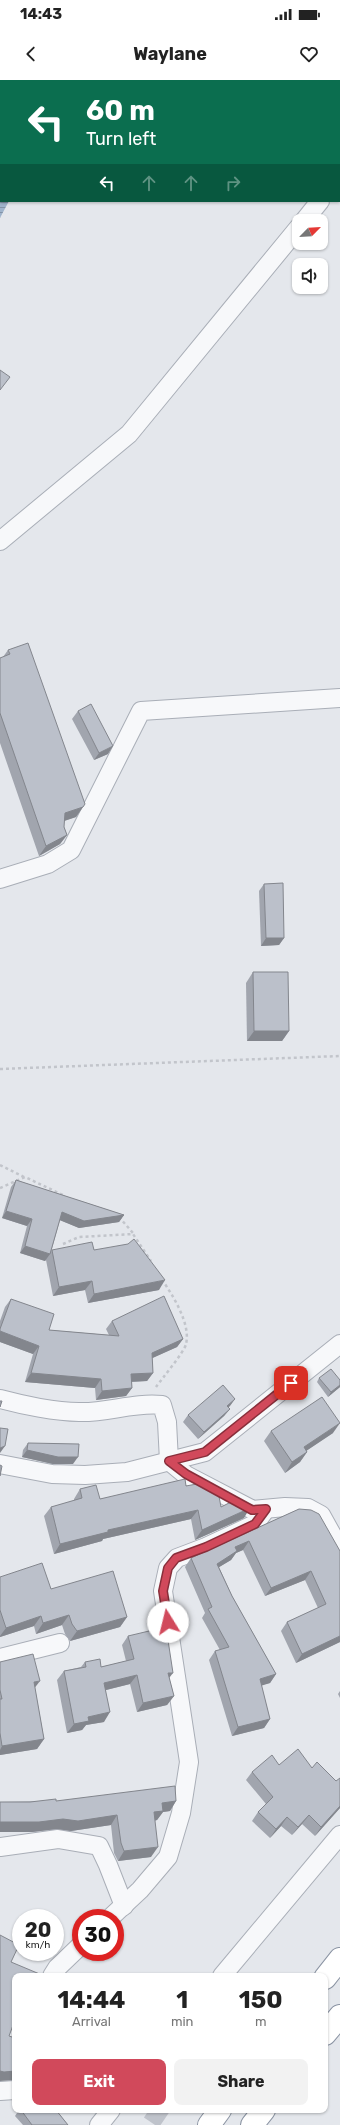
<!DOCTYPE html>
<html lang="en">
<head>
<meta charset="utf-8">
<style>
	:root { --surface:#fff; --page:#f2f2f2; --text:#222; --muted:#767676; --accent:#d1495b }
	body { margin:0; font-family:Rubik,sans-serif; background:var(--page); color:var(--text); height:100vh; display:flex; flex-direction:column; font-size:15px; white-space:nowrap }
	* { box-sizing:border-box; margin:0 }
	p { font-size:13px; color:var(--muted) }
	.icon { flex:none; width:22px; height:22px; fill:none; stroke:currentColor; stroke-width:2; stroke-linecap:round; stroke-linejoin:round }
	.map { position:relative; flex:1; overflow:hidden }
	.details { position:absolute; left:12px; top:1893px; width:316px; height:140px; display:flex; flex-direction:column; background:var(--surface); border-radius:8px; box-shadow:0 1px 3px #0004 }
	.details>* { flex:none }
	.hud { position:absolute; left:0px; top:0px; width:340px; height:122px; box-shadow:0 1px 3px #0004; background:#0b6e4f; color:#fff; overflow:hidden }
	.needle { width:26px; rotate:66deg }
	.controls { position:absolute; left:292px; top:134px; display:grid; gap:8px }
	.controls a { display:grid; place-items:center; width:36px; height:36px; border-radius:8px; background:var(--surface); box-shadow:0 1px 3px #0004; font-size:20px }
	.speed { position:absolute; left:12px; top:1829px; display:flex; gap:8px; font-size:20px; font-weight:700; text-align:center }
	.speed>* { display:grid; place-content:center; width:52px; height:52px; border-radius:50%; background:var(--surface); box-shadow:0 1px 3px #0004; line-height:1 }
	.speed small { font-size:10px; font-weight:400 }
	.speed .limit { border:6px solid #d22; background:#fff; color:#111 }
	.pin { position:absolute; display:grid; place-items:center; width:34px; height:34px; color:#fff; margin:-17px; border-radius:8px; box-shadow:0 2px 6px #0006 }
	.me { position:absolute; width:44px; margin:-22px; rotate:351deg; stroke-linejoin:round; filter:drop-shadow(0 0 3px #0008) }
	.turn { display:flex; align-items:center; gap:14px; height:84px; padding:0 20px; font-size:18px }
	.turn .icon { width:52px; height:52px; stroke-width:2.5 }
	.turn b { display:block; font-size:28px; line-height:34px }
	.lanes { display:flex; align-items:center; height:38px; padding:0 20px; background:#0003; justify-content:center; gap:20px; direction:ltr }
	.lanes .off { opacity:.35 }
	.eta { display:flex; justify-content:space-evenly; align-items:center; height:68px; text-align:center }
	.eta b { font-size:24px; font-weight:700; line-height:28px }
	.cta { display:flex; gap:8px; margin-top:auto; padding:8px 20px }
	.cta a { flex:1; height:46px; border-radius:8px; background:var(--accent); color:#fff; font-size:16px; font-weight:700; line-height:46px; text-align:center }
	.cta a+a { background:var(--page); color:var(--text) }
	.status { display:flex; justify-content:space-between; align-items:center; height:28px; padding:0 20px; background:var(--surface); direction:ltr }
	.status svg { height:11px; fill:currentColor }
	header { display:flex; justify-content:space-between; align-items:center; height:52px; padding:0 20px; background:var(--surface); font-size:18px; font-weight:700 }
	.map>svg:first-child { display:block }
	.water { fill:url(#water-rules) }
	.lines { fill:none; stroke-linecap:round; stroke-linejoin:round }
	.street-tunnel { stroke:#bfc3cb; stroke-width:18; stroke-dasharray:18 9; stroke-linecap:butt }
	.street-casing { stroke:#a9aeb7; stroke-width:20 }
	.highway-casing { stroke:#8b94a3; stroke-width:24 }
	.path { stroke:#c2c5cb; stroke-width:2.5; stroke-dasharray:3 3; stroke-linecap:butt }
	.street { stroke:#f7f8fa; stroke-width:18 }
	.highway { stroke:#fff; stroke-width:22 }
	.wall { fill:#a1a5ae }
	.shaded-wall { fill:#83868d }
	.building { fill:#bbc0ca; stroke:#83868d }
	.route-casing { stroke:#882f3b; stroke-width:10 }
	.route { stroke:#d1495b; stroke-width:7 }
</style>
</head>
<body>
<div class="status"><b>14:43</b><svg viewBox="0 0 49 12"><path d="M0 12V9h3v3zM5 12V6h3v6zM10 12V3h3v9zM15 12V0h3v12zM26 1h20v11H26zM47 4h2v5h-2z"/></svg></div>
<header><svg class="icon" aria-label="back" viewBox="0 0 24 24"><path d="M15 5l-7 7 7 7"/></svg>Waylane<svg class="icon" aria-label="heart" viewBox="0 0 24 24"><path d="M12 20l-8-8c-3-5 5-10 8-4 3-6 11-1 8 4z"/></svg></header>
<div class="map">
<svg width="340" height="2045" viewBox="0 0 340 2045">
	<defs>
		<pattern id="water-rules" width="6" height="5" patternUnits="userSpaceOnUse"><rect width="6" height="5" fill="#9fb4cc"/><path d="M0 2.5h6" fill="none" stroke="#8293a7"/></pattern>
	</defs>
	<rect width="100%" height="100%" fill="#e4e7ec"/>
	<path class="water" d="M0 0H80L1 1V121H9L0 138Z"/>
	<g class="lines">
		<path class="street-tunnel" d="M149 2030 171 2045"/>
		<defs>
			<g id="street">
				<path d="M339 98 340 96"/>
				<path d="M304 141 320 121"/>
				<path d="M0 461 129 354 299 147"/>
				<path d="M0 799 48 784 71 770 141 631 340 618"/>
				<path d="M0 1319C22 1325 56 1332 79 1332 107 1333 134 1322 162 1325L167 1342 169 1381 186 1395 253 1430 285 1427 308 1428 321 1435 340 1469"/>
				<path d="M0 1384 52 1394 85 1395 127 1392 205 1372 340 1264"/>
				<path d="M0 1578 60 1563"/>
				<path d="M0 1767 58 1759 99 1766 108 1785 124 1826"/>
				<path d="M110 1838 140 1810 168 1777 181 1733 189 1682 163 1511 168 1488 177 1478 206 1467 255 1444 266 1429"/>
				<path d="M52 1896 57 1888 81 1865"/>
				<path d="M222 1896 340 1755"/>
				<path d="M0 2011 15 2010"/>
				<path d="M99 2045 111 2030"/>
			</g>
			<g id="highway">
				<path d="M325 1898 340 1879"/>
				<path d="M325 1954 340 1936"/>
				<path d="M209 2045 220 2030"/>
				<path d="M252 2045 264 2030"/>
			</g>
		</defs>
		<use href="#street" class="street-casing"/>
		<use href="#highway" class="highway-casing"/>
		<g class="path">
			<path d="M0 989 340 976"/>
			<path d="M0 1085 24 1097"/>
			<path d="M0 1108 25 1097 65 1116"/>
			<path d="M119 1137 133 1153"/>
			<path d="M63 1164 79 1157 133 1154 151 1181"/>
			<path d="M156 1307C161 1300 185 1271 186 1264 191 1244 173 1216 163 1201"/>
		</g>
		<use href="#street" class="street"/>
		<use href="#highway" class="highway"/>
	</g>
	<g class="wall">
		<path d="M8 570 83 727 76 737 64 741V747L67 755 60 764 39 776 0 663V578L3 577Z"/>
		<path d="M78 631 108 674 94 680 72 639Z"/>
		<path d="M264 804 284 858 279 865 261 866 259 811Z"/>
		<path d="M253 892 289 951 282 961H247L246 903Z"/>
		<path d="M16 1100 124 1135 119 1142 79 1148 60 1140 51 1172 52 1170H94L159 1210 88 1223 85 1210 53 1216 46 1180 45 1181 20 1173 27 1146 2 1138 11 1107Z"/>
		<path d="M11 1219 49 1250 109 1255 106 1249 112 1241 183 1259 177 1267 152 1278 153 1293 147 1301 132 1302V1308L126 1316 96 1320 95 1308 25 1302 33 1274 0 1262V1241L5 1227Z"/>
		<path d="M319 1298 340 1300V1307L328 1317 317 1302Z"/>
		<path d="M235 1319 228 1327 230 1329 224 1336 198 1359 183 1342 188 1335Z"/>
		<path d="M271 1351 333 1353 306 1371 307 1372 300 1382 285 1393 264 1361Z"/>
		<path d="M28 1363 73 1384H53L22 1377 23 1370Z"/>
		<path d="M186 1406 206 1408 221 1427 244 1438 195 1460 191 1439 103 1459 102 1461 54 1474 44 1436 51 1427 74 1421V1419L80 1409 100 1419Z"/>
		<path d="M299 1429 340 1471V1562L296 1583 281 1551 287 1542 318 1528 305 1500 265 1516 243 1470 236 1473 231 1480 219 1487 232 1516 276 1594 270 1603 261 1605 270 1639 264 1648 232 1656 209 1580 215 1571 220 1570 202 1538 205 1533 185 1487 191 1478Z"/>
		<path d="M0 1497 51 1509 127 1537 120 1547 70 1561 65 1554 62 1545 36 1554 34 1546 0 1557Z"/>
		<path d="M128 1556 169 1597 174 1616 167 1625 137 1632 130 1604 106 1610 104 1642 86 1645 82 1650 67 1653 57 1600 64 1591 81 1587 85 1582 101 1587 126 1581 122 1565Z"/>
		<path d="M0 1582 35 1608 44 1659 37 1669 0 1675Z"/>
		<path d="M340 1611V1618L338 1614Z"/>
		<path d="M279 1685 340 1728 315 1756 302 1744 292 1755 281 1746 270 1758 252 1741 258 1732 266 1724 246 1700 252 1692Z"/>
		<path d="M56 1721H176L170 1731 163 1732 157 1740 155 1741 151 1777 118 1781 114 1773 111 1745 71 1751 57 1749 32 1752H0V1722Z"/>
		<path d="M15 2017V2026L12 2021Z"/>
		<path d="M19 2030H56L68 2045H23L15 2036Z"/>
	</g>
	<g class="shaded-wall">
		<path d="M113 666 108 674 94 680 99 673Z"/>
		<path d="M83 727 76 737 58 743 65 733Z"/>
		<path d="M67 755 60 764 39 776 46 766Z"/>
		<path d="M266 858H284L279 865 261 866Z"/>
		<path d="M254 951H289L282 961H247Z"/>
		<path d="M6 1131 32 1139 27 1146 2 1138Z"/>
		<path d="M62 1132 124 1135 119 1142 79 1148 57 1139Z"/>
		<path d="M25 1166 50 1174 45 1181 20 1173Z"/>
		<path d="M165 1200 159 1210 88 1223 94 1214Z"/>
		<path d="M92 1201 85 1210 53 1216 59 1207Z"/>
		<path d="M0 1251 39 1266 33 1274 0 1262Z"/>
		<path d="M183 1259 177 1267 146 1281 152 1273Z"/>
		<path d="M31 1293 101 1299 95 1308 25 1302Z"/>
		<path d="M153 1293 147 1301 125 1302 131 1294Z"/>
		<path d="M340 1305V1307L328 1317 331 1312Z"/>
		<path d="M132 1308 126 1316 96 1320 102 1311Z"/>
		<path d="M235 1319 230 1326 222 1333 227 1326Z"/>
		<path d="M230 1329 224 1336 198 1359 204 1352Z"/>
		<path d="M340 1343 333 1353 297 1377 304 1367Z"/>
		<path d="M5 1366 0 1373V1368Z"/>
		<path d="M27 1370 78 1377 73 1384H53L22 1377Z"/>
		<path d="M307 1372 300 1382 285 1393 292 1382Z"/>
		<path d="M250 1428 244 1438 195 1460 202 1450Z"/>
		<path d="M198 1430 191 1439 103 1459 102 1461 54 1474 60 1464 108 1450Z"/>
		<path d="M249 1461 243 1470 236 1473 231 1480 211 1492 217 1484 235 1467Z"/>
		<path d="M311 1491 305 1500 265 1516 271 1508Z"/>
		<path d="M69 1535 62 1545 36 1554 43 1543Z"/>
		<path d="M41 1536 34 1546 0 1557V1556L6 1548Z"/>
		<path d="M127 1537 120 1547 70 1561 77 1551Z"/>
		<path d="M340 1556V1562L296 1583 302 1574Z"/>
		<path d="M168 1593H173L166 1602Z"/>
		<path d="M276 1594 270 1603 254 1608 260 1599Z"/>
		<path d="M137 1595 130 1604 98 1612 104 1603Z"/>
		<path d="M40 1601 33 1610 34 1602Z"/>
		<path d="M174 1616 167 1625 137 1632 143 1623Z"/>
		<path d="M110 1632 104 1642 86 1645 82 1650 67 1653 74 1644 88 1637Z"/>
		<path d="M270 1639 264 1648 232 1656 238 1647Z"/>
		<path d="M44 1659 37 1669 0 1675V1670L2 1666Z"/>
		<path d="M176 1721 170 1731 163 1732 157 1740 147 1741 154 1732 162 1723Z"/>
		<path d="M340 1726V1728L315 1756 321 1747Z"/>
		<path d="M117 1735 111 1745 71 1751 57 1749 32 1752H0V1742L63 1739Z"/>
		<path d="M309 1735 302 1744 292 1755 298 1747Z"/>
		<path d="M287 1737 281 1746 270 1758 276 1749Z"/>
		<path d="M158 1767 151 1777 118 1781 124 1771Z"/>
		<path d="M0 1991H15V2000L0 2001Z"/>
	</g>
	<g class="building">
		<path d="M0 290 10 297 0 310Z"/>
		<path d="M28 563 85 724 83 727 65 733 64 747 67 755 46 766 0 633V578L10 574 8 570Z"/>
		<path d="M91 624 113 666 99 673 78 631Z"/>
		<path d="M283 803 284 858H266L264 804Z"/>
		<path d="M253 892H288L289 951H254Z"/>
		<path d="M16 1100 124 1135 84 1141 62 1132 50 1174 25 1166 32 1139 6 1131Z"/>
		<path d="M134 1159 165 1200 94 1214 92 1201 59 1207 52 1170 92 1162 94 1170 128 1164Z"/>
		<path d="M164 1216 183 1259 152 1273 153 1293 131 1294 132 1308 102 1311 101 1299 31 1293 39 1266 0 1251V1249L11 1219 54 1234 49 1250 119 1256 112 1241Z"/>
		<path d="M331 1289 340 1300V1305L331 1312 319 1298Z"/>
		<path d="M223 1305 235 1319 227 1326 230 1329 204 1352 188 1335Z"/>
		<path d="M322 1317 340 1343 304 1367 307 1372 292 1382 271 1351Z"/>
		<path d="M0 1321H2L0 1327Z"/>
		<path d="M0 1348 8 1349 5 1366 0 1368Z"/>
		<path d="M28 1363 79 1364 78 1377H58L27 1370Z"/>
		<path d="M0 1385 2 1386 0 1396Z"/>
		<path d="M185 1399 186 1406 202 1403 205 1404 206 1408 210 1407 218 1411 221 1427 235 1420 250 1428 202 1450 198 1430 108 1450V1452L60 1464 51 1427 82 1418 80 1409 96 1405 100 1419Z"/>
		<path d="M299 1429 311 1430 319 1434 340 1471V1556L302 1574 287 1542 326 1524 311 1491 271 1508 249 1461 235 1467 237 1471 217 1484 232 1516 276 1594 260 1599 270 1639 238 1647 215 1571 229 1567 208 1529 212 1527 191 1478Z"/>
		<path d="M42 1483 51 1509 113 1491 127 1537 77 1551 72 1544 69 1535 43 1543 41 1536 6 1548 0 1530V1497Z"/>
		<path d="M166 1547 173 1593H168L174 1616 143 1623 137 1595 104 1603 110 1632 88 1637 89 1641 74 1644 64 1591 86 1587 85 1582 100 1579 101 1587 134 1579 128 1556Z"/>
		<path d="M33 1574 40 1601 34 1602 44 1659 2 1666 0 1653V1619H2L0 1610V1582Z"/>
		<path d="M298 1669 312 1688 317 1682 336 1701 340 1698V1726L321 1747 309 1735 298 1747 287 1737 276 1749 258 1732 273 1717 252 1692 272 1675 279 1685Z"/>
		<path d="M175 1706 176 1721 162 1723 163 1731 154 1732 158 1767 124 1771 121 1763 117 1735 78 1741 63 1739 39 1742H0V1722H30L56 1719V1721Z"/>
		<path d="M0 1855 19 1865 11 1882 42 1895 41 1896H15V1940L9 1956 15 1958V1991L4 1992 0 1991Z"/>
		<path d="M21 2030H56L68 2045H32Z"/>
	</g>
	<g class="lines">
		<defs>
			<path id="route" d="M168 1542 163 1511 168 1488 176 1478 206 1467 255 1444 266 1429 252 1430 186 1394 169 1381 205 1372 291 1303"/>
		</defs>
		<use href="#route" class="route-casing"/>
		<use href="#route" class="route"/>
	</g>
</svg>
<div class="controls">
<a><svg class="needle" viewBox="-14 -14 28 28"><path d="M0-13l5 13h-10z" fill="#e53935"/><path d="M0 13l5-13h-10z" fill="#767676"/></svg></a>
<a><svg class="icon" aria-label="sound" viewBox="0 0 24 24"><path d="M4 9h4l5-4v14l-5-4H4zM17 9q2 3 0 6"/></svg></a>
</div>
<div class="speed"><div>20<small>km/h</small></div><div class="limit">30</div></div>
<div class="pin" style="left:291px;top:1303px;background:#d93025"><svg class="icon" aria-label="arrive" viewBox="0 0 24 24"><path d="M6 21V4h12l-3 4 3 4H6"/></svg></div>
<svg class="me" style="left:168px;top:1542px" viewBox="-20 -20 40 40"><circle r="19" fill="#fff"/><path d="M0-13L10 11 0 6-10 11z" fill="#d1495b"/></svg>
<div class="hud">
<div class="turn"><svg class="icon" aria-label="left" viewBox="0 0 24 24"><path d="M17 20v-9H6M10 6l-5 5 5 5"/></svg><div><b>60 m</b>Turn left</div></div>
<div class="lanes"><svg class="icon" aria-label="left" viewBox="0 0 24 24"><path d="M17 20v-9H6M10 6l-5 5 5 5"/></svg><svg class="icon off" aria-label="ahead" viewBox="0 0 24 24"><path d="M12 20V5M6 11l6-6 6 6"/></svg><svg class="icon off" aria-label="ahead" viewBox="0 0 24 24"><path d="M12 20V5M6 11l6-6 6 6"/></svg><svg class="icon off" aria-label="right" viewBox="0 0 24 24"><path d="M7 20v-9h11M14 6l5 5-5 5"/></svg></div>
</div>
<section class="details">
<div class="eta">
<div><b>14:44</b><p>Arrival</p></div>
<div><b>1</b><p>min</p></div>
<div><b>150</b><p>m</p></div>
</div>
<div class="cta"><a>Exit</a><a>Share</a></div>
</section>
</div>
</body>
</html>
